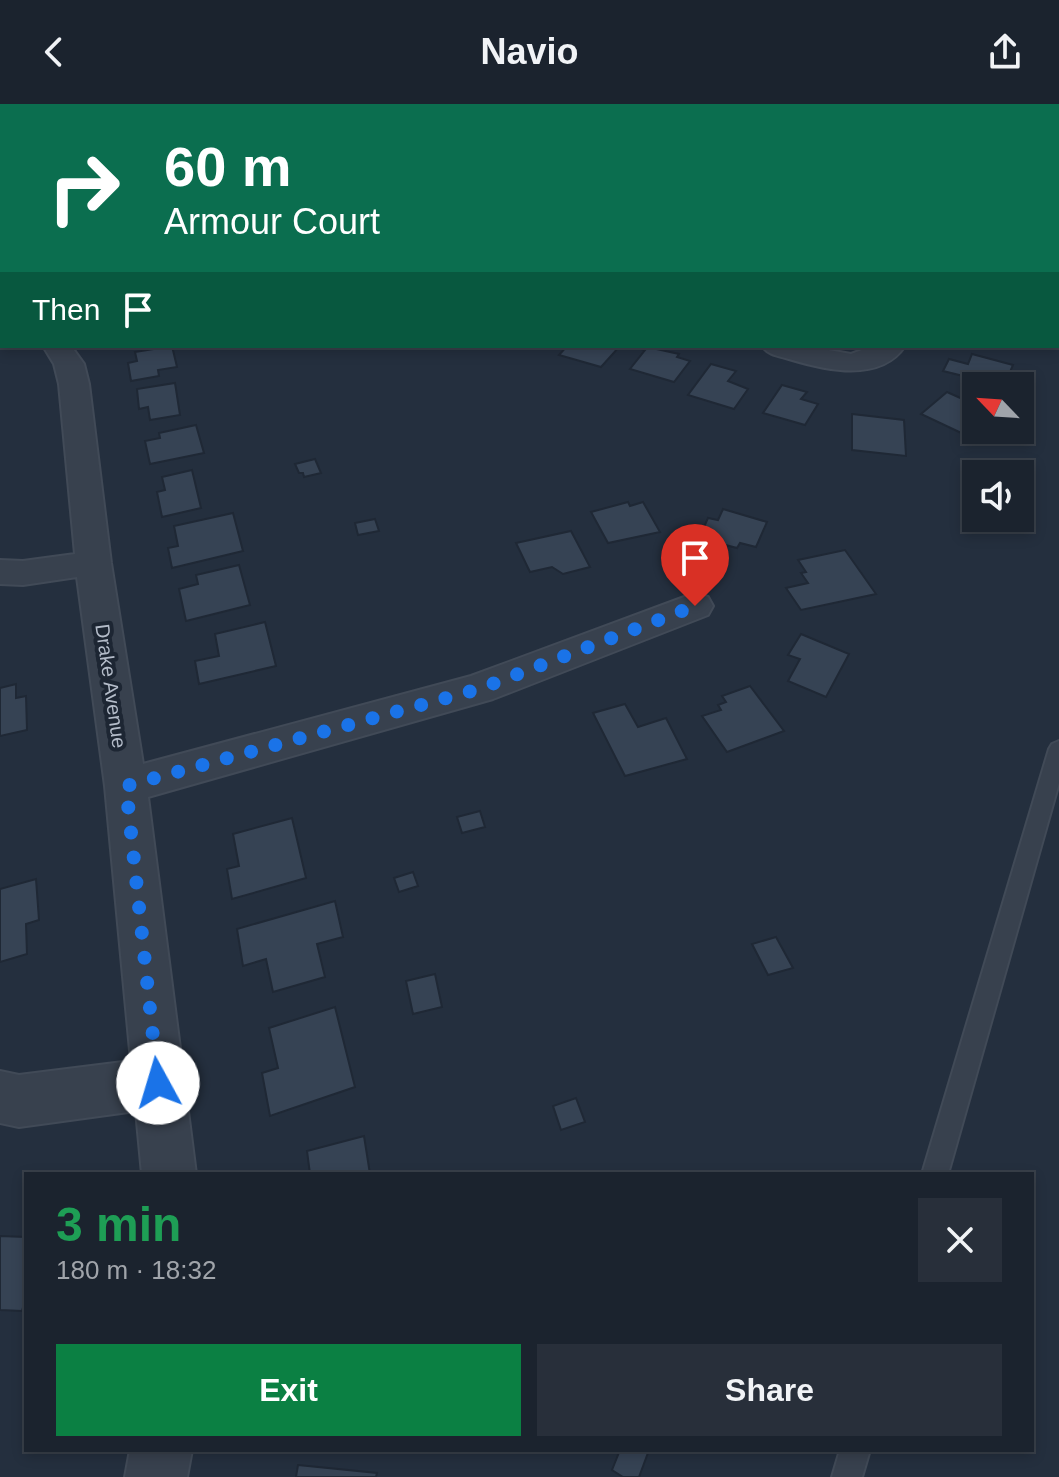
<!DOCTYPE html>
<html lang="en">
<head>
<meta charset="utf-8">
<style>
	:root { --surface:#1b232e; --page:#282f3a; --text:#f1f3f6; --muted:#a0a4aa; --line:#39404a; --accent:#0b8043 }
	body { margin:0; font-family:Helvetica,sans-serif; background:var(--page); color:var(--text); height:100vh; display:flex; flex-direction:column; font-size:30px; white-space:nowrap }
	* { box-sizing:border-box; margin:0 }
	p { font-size:26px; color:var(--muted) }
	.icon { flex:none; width:44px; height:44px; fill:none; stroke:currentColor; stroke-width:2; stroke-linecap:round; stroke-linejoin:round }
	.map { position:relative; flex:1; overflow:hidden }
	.panel { position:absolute; left:24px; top:1068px; width:1010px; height:280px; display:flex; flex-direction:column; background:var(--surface); border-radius:0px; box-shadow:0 4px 12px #0003,0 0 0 2px var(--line) }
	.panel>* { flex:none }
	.guide { position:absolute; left:0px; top:0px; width:1060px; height:244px; box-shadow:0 4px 12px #0003,0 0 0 2px var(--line); background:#0b6e4f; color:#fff; overflow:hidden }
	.needle { width:52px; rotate:295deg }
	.fabs { position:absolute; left:962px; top:268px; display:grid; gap:16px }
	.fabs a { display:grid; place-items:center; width:72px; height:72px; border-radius:0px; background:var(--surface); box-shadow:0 4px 12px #0003,0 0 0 2px var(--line); font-size:40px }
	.pin { position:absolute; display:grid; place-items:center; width:68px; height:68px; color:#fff; margin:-82px -34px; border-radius:50% 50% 50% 0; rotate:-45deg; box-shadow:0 0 8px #0007 }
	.pin .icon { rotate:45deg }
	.me { position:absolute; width:88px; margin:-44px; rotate:354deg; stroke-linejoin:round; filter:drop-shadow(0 0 6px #0008) }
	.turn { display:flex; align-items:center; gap:28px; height:168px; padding:0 32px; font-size:36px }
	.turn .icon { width:104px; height:104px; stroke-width:2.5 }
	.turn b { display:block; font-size:56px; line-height:68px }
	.then { display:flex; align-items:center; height:76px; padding:0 32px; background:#0003; gap:16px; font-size:30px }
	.round { display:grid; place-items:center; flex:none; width:84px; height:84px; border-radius:0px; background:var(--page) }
	.head { display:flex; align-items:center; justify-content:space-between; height:136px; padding:0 32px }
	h1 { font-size:48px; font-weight:700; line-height:60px; color:#1e9e55 }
	.button { display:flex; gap:16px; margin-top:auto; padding:16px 32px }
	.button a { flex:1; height:92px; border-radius:0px; background:var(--accent); color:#fff; font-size:32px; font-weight:700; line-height:92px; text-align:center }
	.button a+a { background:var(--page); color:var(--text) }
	header { display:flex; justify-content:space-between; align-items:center; height:104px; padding:0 32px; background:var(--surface); font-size:36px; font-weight:700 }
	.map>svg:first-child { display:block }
	.building { fill:#364354; stroke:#1f2835; stroke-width:2 }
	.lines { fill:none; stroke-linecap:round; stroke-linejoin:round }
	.service-casing { stroke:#414a57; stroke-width:4 }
	.minor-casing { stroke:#414a57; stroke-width:4 }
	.service { fill:#38414e; fill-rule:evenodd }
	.minor { fill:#38414e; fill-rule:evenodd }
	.route { stroke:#1a73e8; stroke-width:14; stroke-dasharray:0 25.2 }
	.labels { text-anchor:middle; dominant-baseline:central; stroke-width:8; stroke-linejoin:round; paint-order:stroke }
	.street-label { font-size:20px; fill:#b4bcc9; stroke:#1d2633 }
</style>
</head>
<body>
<header><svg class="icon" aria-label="back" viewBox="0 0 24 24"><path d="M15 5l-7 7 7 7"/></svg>Navio<svg class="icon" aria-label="share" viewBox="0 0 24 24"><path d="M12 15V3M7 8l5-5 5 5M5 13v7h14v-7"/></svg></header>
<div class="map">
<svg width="1059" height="1373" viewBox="0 0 1059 1373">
	<rect width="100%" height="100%" fill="#242f3e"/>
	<g class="building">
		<path d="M172 242 177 263 158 266 159 272 131 277 128 259 137 257 135 248Z"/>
		<path d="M567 242H620L601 263 559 251Z"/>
		<path d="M643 242 679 250 677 253 690 257 674 278 630 265 645 246 641 245Z"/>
		<path d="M972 250 1013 261 1004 282 943 267 949 255 968 260Z"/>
		<path d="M711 260 736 267 728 277 748 285 734 305 688 291Z"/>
		<path d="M175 279 180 311 150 316 148 303 139 305 137 285Z"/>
		<path d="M782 281 807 288 801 295 818 300 805 321 763 309Z"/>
		<path d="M947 288 976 301V326H984L974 335 921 310Z"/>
		<path d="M852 310 904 316 906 352 852 346Z"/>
		<path d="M196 321 204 349 150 360 145 337 160 334 159 329Z"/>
		<path d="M315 355 321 369 304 373 303 369H299L295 360Z"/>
		<path d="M192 366 201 404 162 413 157 388 165 386 162 373Z"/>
		<path d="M628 398 630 402 643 398 660 428 608 439 591 408Z"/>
		<path d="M723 405 767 418 756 443 740 439 737 444 699 434 708 414 718 416Z"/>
		<path d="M233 409 243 447 172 464 168 444 178 442 174 422Z"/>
		<path d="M375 415 379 427 358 431 355 419Z"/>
		<path d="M571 427 590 463 563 470 552 463 530 468 516 439Z"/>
		<path d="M845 446 876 490 801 506 786 484 808 479 801 469 806 468 798 456Z"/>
		<path d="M239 461 250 501 186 517 179 485 198 480 196 471Z"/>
		<path d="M265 518 276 562 199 580 195 557 219 552 215 530Z"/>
		<path d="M801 530 849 550 826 593 788 577 800 555 788 551Z"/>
		<path d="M16 580V594L26 592 27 626 0 632V584Z"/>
		<path d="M750 582 784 627 727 648 702 612 721 606 718 601 726 598 722 592Z"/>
		<path d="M625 600 638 623 666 614 687 655 625 672 593 609Z"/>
		<path d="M480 707 485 723 462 729 457 713Z"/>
		<path d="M292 714 306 774 232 795 227 765 239 762 233 730Z"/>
		<path d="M413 768 418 782 399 788 394 774Z"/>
		<path d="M36 775 39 816 26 820 27 850 0 858V785Z"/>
		<path d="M335 797 343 833 317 840 325 873 273 888 266 855 243 862 237 825Z"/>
		<path d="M776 833 793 864 768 871 752 840Z"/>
		<path d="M435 870 442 903 413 910 406 877Z"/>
		<path d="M335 903 355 983 270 1012 262 969 278 964 269 924Z"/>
		<path d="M576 994 585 1018 561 1026 553 1002Z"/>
		<path d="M364 1032 370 1070H310L307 1047Z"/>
		<path d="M0 1132 26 1133V1193L22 1207 0 1206Z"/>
		<path d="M620 1346H649L639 1373H623L612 1366Z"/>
		<path d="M298 1361 377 1369 376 1373H296Z"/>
	</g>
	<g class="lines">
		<defs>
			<g id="service">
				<path d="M1059 637V679L948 1070H922L1049 645 1052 640Z"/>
				<path d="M840 1346H870L862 1373H832Z"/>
			</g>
			<g id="minor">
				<path d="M373 0H407L371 2Z"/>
				<path d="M651 0H673L675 2H653Z"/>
				<path d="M956 0H983L985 2H958Z"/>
				<path d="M1023 0H1045L1021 2Z"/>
				<rect x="0" y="17" width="2" height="14"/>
				<rect x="0" y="203" width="2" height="17"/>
				<path d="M43 242H71L84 260 89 280 111 459 143 660 471 572 695 489 708 493 713 502 708 511 493 595 148 693 196 1070H142L136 1007 19 1023 0 1019V967L19 971 131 957 105 682 77 473 23 481 0 480V456L23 457 75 450 59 280 54 260Z"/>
				<path d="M762 242H806L851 250 873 242H905C880 279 825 266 789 255 779 252 768 251 762 242Z"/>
				<path d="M130 1346H192L187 1373H125Z"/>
			</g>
		</defs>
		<use href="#service" class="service-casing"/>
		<use href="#minor" class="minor-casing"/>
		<use href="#service" class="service"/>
		<use href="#minor" class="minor"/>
	</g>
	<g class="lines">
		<path class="route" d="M158 979 126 682 479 585 695 502"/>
	</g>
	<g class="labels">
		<g class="street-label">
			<text transform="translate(111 582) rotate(82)">Drake Avenue</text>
		</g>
	</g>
</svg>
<div class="fabs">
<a><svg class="needle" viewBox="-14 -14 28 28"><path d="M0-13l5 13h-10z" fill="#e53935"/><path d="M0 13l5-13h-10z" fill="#a0a4aa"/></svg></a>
<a><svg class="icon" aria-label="sound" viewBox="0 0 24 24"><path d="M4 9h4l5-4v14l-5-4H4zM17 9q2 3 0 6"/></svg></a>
</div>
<div class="pin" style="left:695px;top:502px;background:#d93025"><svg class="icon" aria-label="arrive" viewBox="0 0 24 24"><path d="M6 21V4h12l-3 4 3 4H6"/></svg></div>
<svg class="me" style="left:158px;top:979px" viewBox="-20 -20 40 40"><circle r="19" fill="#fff"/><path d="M0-13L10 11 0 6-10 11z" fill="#1a73e8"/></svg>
<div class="guide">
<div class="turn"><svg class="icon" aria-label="right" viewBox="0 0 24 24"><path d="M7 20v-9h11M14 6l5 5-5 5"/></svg><div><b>60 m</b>Armour Court</div></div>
<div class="then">Then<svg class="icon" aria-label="arrive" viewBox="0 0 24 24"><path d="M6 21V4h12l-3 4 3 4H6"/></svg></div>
</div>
<section class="panel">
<div class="head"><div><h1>3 min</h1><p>180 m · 18:32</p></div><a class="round"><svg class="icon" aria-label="close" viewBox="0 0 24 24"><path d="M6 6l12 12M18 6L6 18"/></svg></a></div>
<div class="button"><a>Exit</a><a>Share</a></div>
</section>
</div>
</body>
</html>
